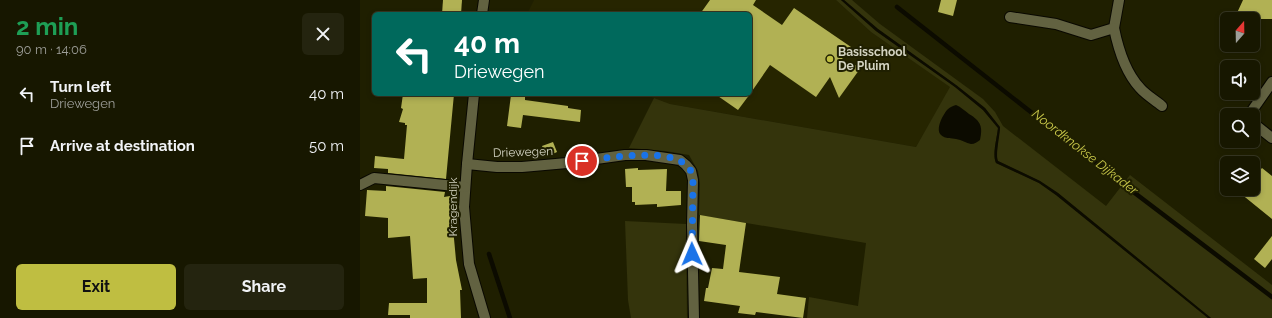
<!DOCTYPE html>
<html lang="en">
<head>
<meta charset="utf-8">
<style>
	:root { --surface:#171700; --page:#24240f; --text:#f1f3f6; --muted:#9e9f99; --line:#363622; --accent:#bfbe41 }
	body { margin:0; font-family:Raleway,sans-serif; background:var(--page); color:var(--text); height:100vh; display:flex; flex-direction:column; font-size:15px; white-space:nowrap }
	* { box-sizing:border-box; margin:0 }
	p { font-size:13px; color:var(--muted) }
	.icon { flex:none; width:22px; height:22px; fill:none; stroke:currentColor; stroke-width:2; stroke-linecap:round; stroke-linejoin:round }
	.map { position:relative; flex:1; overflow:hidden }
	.side { display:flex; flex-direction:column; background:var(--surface); width:360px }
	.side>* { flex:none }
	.banner { position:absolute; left:12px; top:12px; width:380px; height:84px; border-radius:6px; box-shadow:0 2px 6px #0003,0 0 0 1px var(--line); background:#00695c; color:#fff; overflow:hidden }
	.needle { width:26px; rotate:20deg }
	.controls { position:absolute; left:860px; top:12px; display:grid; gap:8px }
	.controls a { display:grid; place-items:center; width:40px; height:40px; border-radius:6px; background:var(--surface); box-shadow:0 2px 6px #0003,0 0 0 1px var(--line); font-size:20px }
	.pin { position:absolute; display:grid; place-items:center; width:34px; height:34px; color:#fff; margin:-17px; border:2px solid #fff; border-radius:50%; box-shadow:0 1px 4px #0007 }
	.me { position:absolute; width:44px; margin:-22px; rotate:359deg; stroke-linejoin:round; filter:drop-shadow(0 0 3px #0008) }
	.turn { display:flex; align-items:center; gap:14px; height:84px; padding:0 16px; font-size:18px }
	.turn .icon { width:52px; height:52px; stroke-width:2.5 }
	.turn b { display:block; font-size:28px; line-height:34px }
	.round { display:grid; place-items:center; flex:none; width:42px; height:42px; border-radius:6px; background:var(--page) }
	.headline { display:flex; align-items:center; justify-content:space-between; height:68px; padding:0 16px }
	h1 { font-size:24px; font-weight:700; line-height:30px; color:#1e9e55 }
	.button { display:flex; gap:8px; margin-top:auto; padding:8px 16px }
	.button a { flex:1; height:46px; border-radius:6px; background:var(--accent); color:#111; font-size:16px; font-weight:700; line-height:46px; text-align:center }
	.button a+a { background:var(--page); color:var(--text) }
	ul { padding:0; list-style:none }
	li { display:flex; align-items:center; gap:12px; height:52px; padding:0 16px }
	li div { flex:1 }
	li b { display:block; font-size:15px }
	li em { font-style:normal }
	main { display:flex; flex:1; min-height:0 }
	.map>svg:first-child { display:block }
	.built { fill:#262500 }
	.green { fill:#34340c }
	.water { fill:#0c0b00 }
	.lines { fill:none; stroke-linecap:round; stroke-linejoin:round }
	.stream { stroke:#0c0b00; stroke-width:4.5 }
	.building { fill:#b1b154 }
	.minor-casing { stroke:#090800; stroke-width:12 }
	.minor { stroke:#626241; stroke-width:10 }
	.route { stroke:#1a73e8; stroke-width:7; stroke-dasharray:0 12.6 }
	.poi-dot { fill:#bfbe41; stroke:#1f1f00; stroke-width:1.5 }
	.labels { text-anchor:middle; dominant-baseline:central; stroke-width:4; stroke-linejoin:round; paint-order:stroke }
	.poi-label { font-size:12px; font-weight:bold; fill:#d3d3c1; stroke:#1f1f00; text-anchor:start }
	.street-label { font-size:12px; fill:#d3d3c1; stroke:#1f1f00 }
	.water-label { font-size:13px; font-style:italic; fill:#c9c849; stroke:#1f1f00 }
</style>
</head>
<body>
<main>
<section class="side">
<div class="headline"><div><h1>2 min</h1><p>90 m · 14:06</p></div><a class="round"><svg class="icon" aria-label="close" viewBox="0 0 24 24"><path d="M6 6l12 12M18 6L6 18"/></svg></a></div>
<ul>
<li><svg class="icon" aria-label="left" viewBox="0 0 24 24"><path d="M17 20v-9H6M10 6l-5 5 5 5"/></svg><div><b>Turn left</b><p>Driewegen</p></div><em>40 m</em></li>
<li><svg class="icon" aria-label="arrive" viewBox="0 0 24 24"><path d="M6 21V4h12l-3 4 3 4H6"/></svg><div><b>Arrive at destination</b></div><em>50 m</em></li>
</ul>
<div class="button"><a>Exit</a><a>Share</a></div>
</section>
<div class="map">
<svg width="912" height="318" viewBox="0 0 912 318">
	<rect width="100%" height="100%" fill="#1f1f00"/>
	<path class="built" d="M174 0H476L511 32 591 87 556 147 310 104 283 94H390V14H156H164L168 12Z"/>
	<g class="green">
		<path d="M476 0H481L516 31 595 87 623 110 638 128C637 138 632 155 636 163L679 183 696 195 848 318H447L449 297 498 306 506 243 339 215 340 183 338 171 329 155 305 151 269 148 294 98 310 104 556 147 590 87 511 32Z"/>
		<path d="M484 0H492L520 24 623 99 635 112 643 126 746 206 770 175 912 285V318H851L698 193 680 181 638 161C635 156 639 135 640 128L625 108 596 85 518 29Z"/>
		<path d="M265 221 326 224 327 318H271L268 300Z"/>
	</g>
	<g class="water">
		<path d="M481 0H484L518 29 596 85 625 108 640 127C640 135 635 156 638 161L680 181 698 193 851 318H848L696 195 679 183 636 163C632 155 637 138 638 128L623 110 595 87 516 31Z"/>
		<path d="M596 105C601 107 605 111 609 114 621 121 623 127 620 140 617 142 615 144 611 144 606 143 602 140 596 139 592 138 585 139 581 135 575 129 583 115 587 110 590 107 593 106 596 105Z"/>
	</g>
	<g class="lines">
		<g class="stream">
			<path d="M537 7 751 175 912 297"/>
			<path d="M129 254 150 318"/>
		</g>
	</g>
	<g class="building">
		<path d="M83 0H102L101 14H82Z"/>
		<path d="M350 0H396L393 5 422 25 434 8 491 47 479 63 502 66 479 98 470 77 456 97 410 65 390 94V14H340Z"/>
		<path d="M581 0H597L593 16 578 12Z"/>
		<path d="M883 0H912V19H877L879 14 877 13Z"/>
		<path d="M43 94H94L86 179 28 173V169L14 168 15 156 44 159 47 125H45V123L39 122 43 109 41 108Z"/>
		<path d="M355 94H390L378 110Z"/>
		<path d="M151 95 165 96V100L201 105 208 106V108L221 110 220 122 163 115 161 128 147 126Z"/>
		<path d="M193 142 197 152 186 157 182 146Z"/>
		<path d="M278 168V170L307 169 306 191H321V205L297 207V204L275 205V202H272V187H266L265 169Z"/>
		<path d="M902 168 912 176V219L875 189H893V178Z"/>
		<path d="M26 186 85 192 84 197 90 196 96 260 102 290H100L101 318H50V315H28L29 303H67V278L53 279 50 236 28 238V218L5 216 7 190 26 191Z"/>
		<path d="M340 215 386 223 379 272 420 277 417 294 446 298 443 318 396 312 395 315 378 313 380 306 344 301 346 288H348L352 268 363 269 366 245 339 241Z"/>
		<path d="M912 236V259L905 268 894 259Z"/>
	</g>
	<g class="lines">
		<defs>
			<g id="minor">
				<path d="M122 14 124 0"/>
				<path d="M650 17 696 24 731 35 754 28 759 0"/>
				<path d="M754 28C758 48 766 73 780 88 786 95 795 100 802 106"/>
				<path d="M114 94 107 164 104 207 109 264 125 318"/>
				<path d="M889 115 912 82"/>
				<path d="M893 123 912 138"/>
				<path d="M107 164 137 167H162L207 163 265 155H286L320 160 326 165 331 171 333 180 332 225 334 318"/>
				<path d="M0 185 14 178 105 187"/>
			</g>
		</defs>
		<use href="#minor" class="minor-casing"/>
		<use href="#minor" class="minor"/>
	</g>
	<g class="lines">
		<path class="route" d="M222 161C246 158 306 148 325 164 331 168 332 174 333 180L332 254"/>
	</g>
	<circle class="poi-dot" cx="470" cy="59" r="4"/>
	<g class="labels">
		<g class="poi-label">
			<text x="478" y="52">Basisschool<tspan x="478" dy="14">De Pluim</tspan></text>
		</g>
		<g class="street-label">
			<text transform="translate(163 152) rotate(-2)">Driewegen</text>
			<text transform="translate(93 207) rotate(-90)">Kragendijk</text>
		</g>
		<g class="water-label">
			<text transform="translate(725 152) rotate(38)">Noordknokse Dijkader</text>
		</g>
	</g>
</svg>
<div class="controls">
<a><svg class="needle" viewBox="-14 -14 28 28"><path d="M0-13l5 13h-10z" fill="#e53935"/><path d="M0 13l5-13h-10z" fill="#9e9f99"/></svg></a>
<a><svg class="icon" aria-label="sound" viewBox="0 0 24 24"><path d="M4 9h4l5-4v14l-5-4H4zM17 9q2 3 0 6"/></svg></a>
<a><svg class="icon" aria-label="search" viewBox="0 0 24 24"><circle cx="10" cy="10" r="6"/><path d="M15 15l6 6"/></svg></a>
<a><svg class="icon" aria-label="layers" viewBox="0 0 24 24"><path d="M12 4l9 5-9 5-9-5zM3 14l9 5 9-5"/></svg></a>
</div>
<div class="pin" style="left:222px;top:161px;background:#d93025"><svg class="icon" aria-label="arrive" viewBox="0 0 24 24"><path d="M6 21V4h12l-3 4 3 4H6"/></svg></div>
<svg class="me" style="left:332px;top:254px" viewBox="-20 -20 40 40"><path d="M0-17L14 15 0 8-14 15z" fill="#1a73e8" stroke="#fff" stroke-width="4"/></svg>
<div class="banner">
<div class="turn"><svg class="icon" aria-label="left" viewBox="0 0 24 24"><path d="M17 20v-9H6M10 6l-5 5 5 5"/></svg><div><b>40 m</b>Driewegen</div></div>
</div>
</div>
</main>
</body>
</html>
